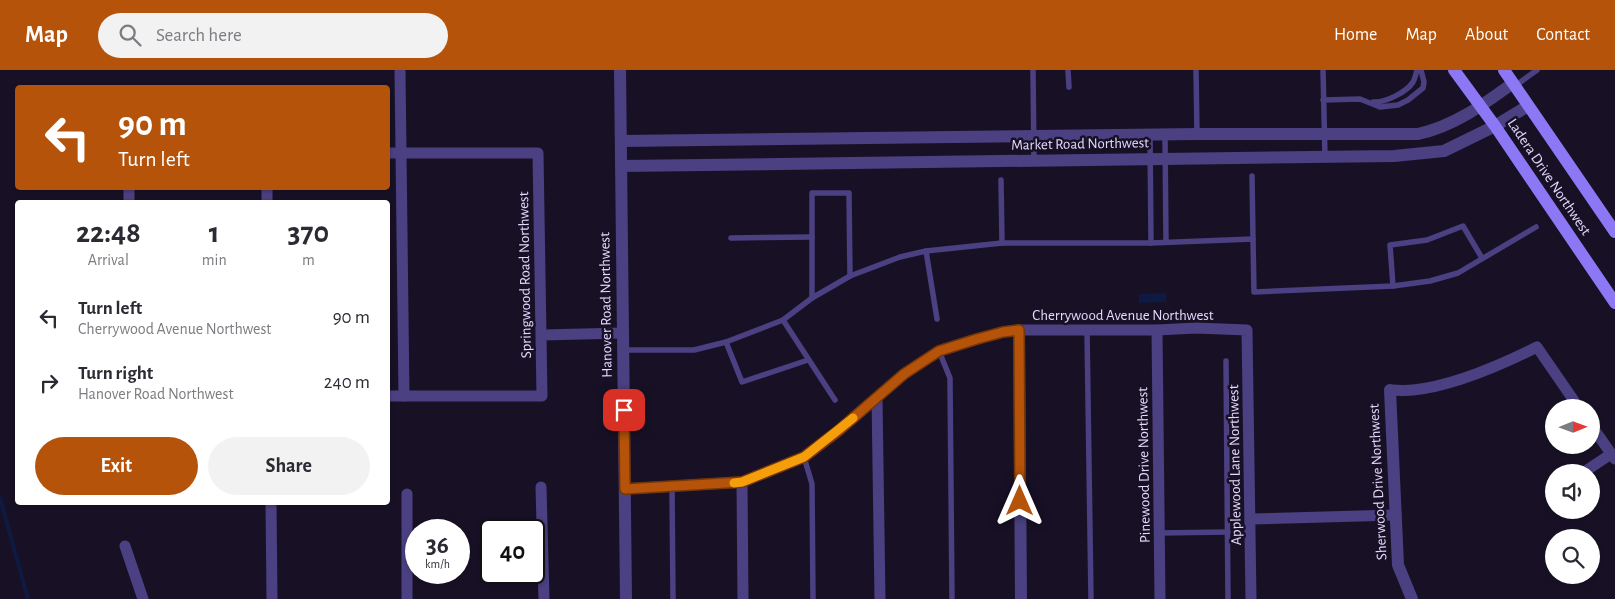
<!DOCTYPE html>
<html lang="en">
<head>
<meta charset="utf-8">
<style>
	:root { --surface:#fff; --page:#f2f2f3; --text:#2b2b33; --muted:#7c7c81; --accent:#b45309 }
	body { margin:0; font-family:"Alegreya Sans",sans-serif; background:var(--page); color:var(--text); height:100vh; display:flex; flex-direction:column; font-size:19px; white-space:nowrap }
	* { box-sizing:border-box; margin:0 }
	p { font-size:16px; color:var(--muted) }
	.icon { flex:none; width:28px; height:28px; fill:none; stroke:currentColor; stroke-width:2; stroke-linecap:round; stroke-linejoin:round }
	.map { position:relative; flex:1; overflow:hidden }
	.panel { position:absolute; left:15px; top:130px; width:375px; height:305px; display:flex; flex-direction:column; background:var(--surface); border-radius:5px; box-shadow:0 1px 4px #0004 }
	.panel>* { flex:none }
	.guide { position:absolute; left:15px; top:15px; width:375px; height:105px; border-radius:5px; box-shadow:0 1px 4px #0004; background:#b45309; color:#fff; overflow:hidden }
	.needle { width:32px; rotate:89deg }
	.fabs { position:absolute; left:1545px; top:329px; display:grid; gap:10px }
	.fabs a { display:grid; place-items:center; width:55px; height:55px; border-radius:50%; background:var(--surface); box-shadow:0 1px 4px #0004; font-size:25px }
	.speed { position:absolute; left:405px; top:449px; display:flex; gap:10px; font-size:25px; font-weight:700; text-align:center }
	.speed>* { display:grid; place-content:center; width:65px; height:65px; border-radius:50%; background:var(--surface); box-shadow:0 1px 4px #0004; line-height:1 }
	.speed small { font-size:12px; font-weight:400 }
	.speed .limit { border:2px solid #111; border-radius:8px; background:#fff; color:#111 }
	.pin { position:absolute; display:grid; place-items:center; width:42px; height:42px; color:#fff; margin:-21px; border-radius:10px; box-shadow:0 2px 8px #0006 }
	.me { position:absolute; width:55px; margin:-28px; rotate:0deg; stroke-linejoin:round; filter:drop-shadow(0 0 4px #0008) }
	.turn { display:flex; align-items:center; gap:18px; height:105px; padding:0 20px; font-size:22px }
	.turn .icon { width:65px; height:65px; stroke-width:2.5 }
	.turn b { display:block; font-size:35px; line-height:42px }
	.eta { display:flex; justify-content:space-evenly; align-items:center; height:85px; text-align:center }
	.eta b { font-size:30px; font-weight:700; line-height:35px }
	.cta { display:flex; gap:10px; margin-top:auto; padding:10px 20px }
	.cta a { flex:1; height:58px; border-radius:30px; background:var(--accent); color:#fff; font-size:20px; font-weight:700; line-height:58px; text-align:center }
	.cta a+a { background:var(--page); color:var(--text) }
	ul { padding:0; list-style:none }
	li { display:flex; align-items:center; gap:15px; height:65px; padding:0 20px }
	li div { flex:1 }
	li b { display:block; font-size:19px }
	li em { font-style:normal }
	header { display:flex; align-items:center; gap:30px; box-sizing:border-box; height:70px; padding:0 25px; background:var(--accent); color:#fff }
	header strong { font-size:24px }
	nav { display:flex; gap:28px; margin-inline-start:auto; font-size:18px }
	.search { width:350px; height:45px; background:var(--page); display:flex; align-items:center; gap:12px; box-sizing:border-box; padding:0 18px; border-radius:28px; color:var(--muted); font-size:19px }
	.map>svg:first-child { display:block }
	.water { fill:#0f1a42 }
	.lines { fill:none; stroke-linecap:round; stroke-linejoin:round }
	.stream { stroke:#0f1a42; stroke-width:4 }
	.service { stroke:#4b4081; stroke-width:5.5 }
	.minor { stroke:#4b4081; stroke-width:11 }
	.tertiary { stroke:#4b4081; stroke-width:12 }
	.secondary { stroke:#8c78f5; stroke-width:12 }
	.route-casing { stroke:#753606; stroke-width:12 }
	.route { stroke:#b45309; stroke-width:9 }
	.slow { stroke:#f59e0b; stroke-width:9 }
	.labels { text-anchor:middle; dominant-baseline:central; stroke-width:5; stroke-linejoin:round; paint-order:stroke }
	.street-label { font-size:15px; fill:#e2d9fc; stroke:#181126 }
</style>
</head>
<body>
<header>
<strong>Map</strong>
<div class="search"><svg class="icon" aria-label="search" viewBox="0 0 24 24"><circle cx="10" cy="10" r="6"/><path d="M15 15l6 6"/></svg>Search here</div>
<nav><a>Home</a><a>Map</a><a>About</a><a>Contact</a></nav>
</header>
<div class="map">
<svg width="1615" height="529" viewBox="0 0 1615 529">
	<rect width="100%" height="100%" fill="#181126"/>
	<path class="water" d="M1166 223V232L1139 233V224Z"/>
	<g class="lines">
		<path class="stream" d="M0 428 28 529"/>
		<g class="service">
			<path d="M1033 0 1034 90"/>
			<path d="M1068 0 1069 17"/>
			<path d="M1196 0 1197 64"/>
			<path d="M1323 0 1325 87"/>
			<path d="M1515 16 1537 0"/>
			<path d="M1323 30 1360 29 1380 37 1398 35 1408 30 1423 18 1424 12 1421 0"/>
			<path d="M1373 32C1385 33 1407 22 1413 12 1415 9 1416 3 1417 0"/>
			<path d="M1150 65 1151 173"/>
			<path d="M1165 65 1166 172"/>
			<path d="M1252 106 1253 169"/>
			<path d="M1001 110 1002 173"/>
			<path d="M731 168 812 167"/>
			<path d="M926 181 937 249"/>
			<path d="M1393 216 1390 175 1427 170 1463 156 1482 188"/>
			<path d="M812 228V123H849L850 206"/>
			<path d="M783 250 835 330"/>
			<path d="M1087 260 1091 529"/>
			<path d="M726 272 742 312 808 290"/>
			<path d="M623 280H694L726 272 783 250 812 228 850 206 900 187 926 181 1002 173H1151L1253 169 1254 222 1393 216 1430 211 1458 203 1536 157"/>
			<path d="M939 281 950 308 952 529"/>
			<path d="M1226 291 1228 529"/>
			<path d="M804 387 812 414 813 529"/>
			<path d="M672 416 673 529"/>
			<path d="M1159 463 1228 462"/>
		</g>
		<g class="minor">
			<path d="M400 0 404 326"/>
			<path d="M388 83H538L542 326H388"/>
			<path d="M129 118V132"/>
			<path d="M267 118V132"/>
			<path d="M1157 260 1160 529"/>
			<path d="M542 265 623 263"/>
			<path d="M1390 320C1397 320 1405 321 1413 320 1454 316 1501 295 1537 277L1579 338"/>
			<path d="M877 328 880 529"/>
			<path d="M1591 355 1615 389"/>
			<path d="M1584 402 1611 384"/>
			<path d="M742 412 743 529"/>
			<path d="M541 417 544 529"/>
			<path d="M625 419 742 412 804 387 838 361 904 304 939 281 977 269 1003 262 1019 260H1157L1196 258 1247 260 1251 529"/>
			<path d="M407 424V529"/>
			<path d="M271 432 272 529"/>
			<path d="M1251 449 1396 445"/>
			<path d="M125 476 143 529"/>
		</g>
		<g class="tertiary">
			<path d="M620 0 626 529"/>
			<path d="M621 71 1197 64H1418C1454 56 1483 35 1513 13"/>
			<path d="M621 96 1394 86 1444 81 1495 56 1528 36"/>
			<path d="M1019 260 1021 529"/>
			<path d="M1390 320 1398 495 1412 529"/>
		</g>
		<g class="secondary">
			<path d="M1454 0 1495 56 1615 233"/>
			<path d="M1504 0 1615 162"/>
		</g>
	</g>
	<g class="lines">
		<defs>
			<path id="route" d="M624 340 625 419 742 412 804 387 838 361 904 304 939 281 977 269 1003 262 1019 260 1020 431"/>
		</defs>
		<use href="#route" class="route-casing"/>
		<use href="#route" class="route"/>
		<path class="slow" d="M734 413 742 412 804 387 853 348"/>
	</g>
	<g class="labels">
		<g class="street-label">
			<text transform="translate(1080 74) rotate(-1)">Market Road Northwest</text>
			<text transform="translate(1549 107) rotate(56)">Ladera Drive Northwest</text>
			<text transform="translate(525 205) rotate(-91)">Springwood Road Northwest</text>
			<text transform="translate(606 235) rotate(-91)">Hanover Road Northwest</text>
			<text x="1123" y="245">Cherrywood Avenue Northwest</text>
			<text transform="translate(1144 395) rotate(-91)">Pinewood Drive Northwest</text>
			<text transform="translate(1235 395) rotate(-91)">Applewood Lane Northwest</text>
			<text transform="translate(1378 412) rotate(-93)">Sherwood Drive Northwest</text>
		</g>
	</g>
</svg>
<div class="fabs">
<a><svg class="needle" viewBox="-14 -14 28 28"><path d="M0-13l5 13h-10z" fill="#e53935"/><path d="M0 13l5-13h-10z" fill="#7c7c81"/></svg></a>
<a><svg class="icon" aria-label="sound" viewBox="0 0 24 24"><path d="M4 9h4l5-4v14l-5-4H4zM17 9q2 3 0 6"/></svg></a>
<a><svg class="icon" aria-label="search" viewBox="0 0 24 24"><circle cx="10" cy="10" r="6"/><path d="M15 15l6 6"/></svg></a>
</div>
<div class="speed"><div>36<small>km/h</small></div><div class="limit">40</div></div>
<div class="pin" style="left:624px;top:340px;background:#d93025"><svg class="icon" aria-label="arrive" viewBox="0 0 24 24"><path d="M6 21V4h12l-3 4 3 4H6"/></svg></div>
<svg class="me" style="left:1020px;top:431px" viewBox="-20 -20 40 40"><path d="M0-17L14 15 0 8-14 15z" fill="#b45309" stroke="#fff" stroke-width="4"/></svg>
<div class="guide">
<div class="turn"><svg class="icon" aria-label="left" viewBox="0 0 24 24"><path d="M17 20v-9H6M10 6l-5 5 5 5"/></svg><div><b>90 m</b>Turn left</div></div>
</div>
<section class="panel">
<div class="eta">
<div><b>22:48</b><p>Arrival</p></div>
<div><b>1</b><p>min</p></div>
<div><b>370</b><p>m</p></div>
</div>
<ul>
<li><svg class="icon" aria-label="left" viewBox="0 0 24 24"><path d="M17 20v-9H6M10 6l-5 5 5 5"/></svg><div><b>Turn left</b><p>Cherrywood Avenue Northwest</p></div><em>90 m</em></li>
<li><svg class="icon" aria-label="right" viewBox="0 0 24 24"><path d="M7 20v-9h11M14 6l5 5-5 5"/></svg><div><b>Turn right</b><p>Hanover Road Northwest</p></div><em>240 m</em></li>
</ul>
<div class="cta"><a>Exit</a><a>Share</a></div>
</section>
</div>
</body>
</html>
